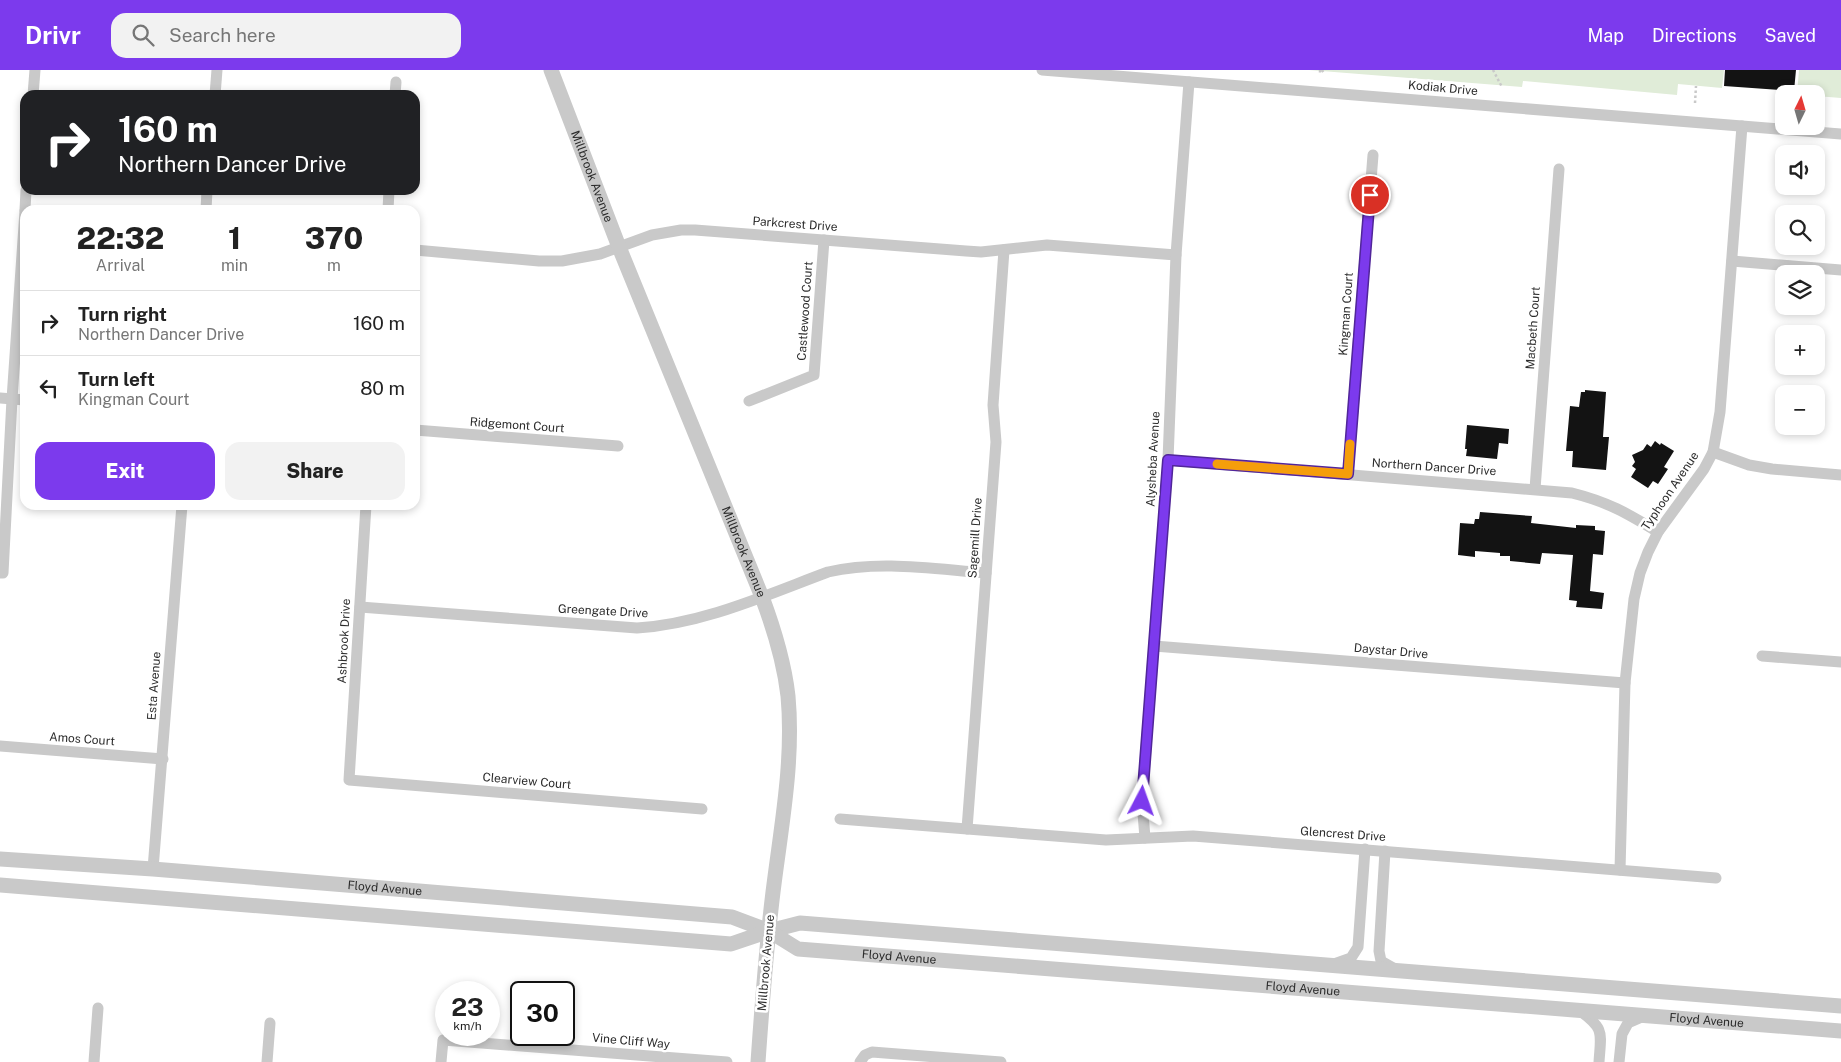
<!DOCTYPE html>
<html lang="en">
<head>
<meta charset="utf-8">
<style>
	:root { --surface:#fff; --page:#f2f2f2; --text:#222; --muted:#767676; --line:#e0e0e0; --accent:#7c3aed }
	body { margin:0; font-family:"Public Sans",sans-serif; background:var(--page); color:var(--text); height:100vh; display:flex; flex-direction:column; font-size:19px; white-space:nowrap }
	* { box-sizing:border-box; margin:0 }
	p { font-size:16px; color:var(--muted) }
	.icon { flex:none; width:28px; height:28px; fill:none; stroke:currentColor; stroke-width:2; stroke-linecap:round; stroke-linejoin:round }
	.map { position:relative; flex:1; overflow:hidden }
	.drawer { position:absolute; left:20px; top:135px; width:400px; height:305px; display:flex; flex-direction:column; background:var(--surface); border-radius:15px; box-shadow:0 2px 8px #0003 }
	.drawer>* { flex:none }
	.banner { position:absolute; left:20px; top:20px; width:400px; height:105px; border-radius:15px; box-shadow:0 2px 8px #0003; background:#202124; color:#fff; overflow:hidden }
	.needle { width:32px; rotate:5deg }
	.fabs { position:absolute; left:1775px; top:15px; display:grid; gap:10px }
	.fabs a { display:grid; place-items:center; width:50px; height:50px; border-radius:10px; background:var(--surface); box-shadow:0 2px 8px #0003; font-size:25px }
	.speed { position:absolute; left:435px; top:911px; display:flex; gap:10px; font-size:25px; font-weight:700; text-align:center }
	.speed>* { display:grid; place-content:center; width:65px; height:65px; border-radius:50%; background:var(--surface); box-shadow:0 2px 8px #0003; line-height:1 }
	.speed small { font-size:12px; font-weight:400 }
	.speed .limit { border:2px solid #111; border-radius:8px; background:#fff; color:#111 }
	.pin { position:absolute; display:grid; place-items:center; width:42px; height:42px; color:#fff; margin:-21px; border:2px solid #fff; border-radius:50%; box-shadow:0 1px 5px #0007 }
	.me { position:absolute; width:55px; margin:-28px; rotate:4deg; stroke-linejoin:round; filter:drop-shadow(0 0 4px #0008) }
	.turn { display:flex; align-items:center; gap:18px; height:105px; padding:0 15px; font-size:22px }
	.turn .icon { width:65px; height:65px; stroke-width:2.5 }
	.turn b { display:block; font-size:35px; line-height:42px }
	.eta { display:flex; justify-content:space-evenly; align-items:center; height:85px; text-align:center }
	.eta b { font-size:30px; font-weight:800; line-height:35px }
	.cta { display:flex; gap:10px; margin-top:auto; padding:10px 15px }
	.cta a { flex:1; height:58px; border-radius:15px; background:var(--accent); color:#fff; font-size:20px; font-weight:800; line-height:58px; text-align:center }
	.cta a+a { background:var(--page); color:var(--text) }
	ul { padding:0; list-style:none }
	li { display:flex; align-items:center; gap:15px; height:65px; padding:0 15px; border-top:1px solid var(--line) }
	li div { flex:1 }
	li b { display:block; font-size:19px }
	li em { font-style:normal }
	header { display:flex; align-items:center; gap:30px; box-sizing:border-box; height:70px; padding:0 25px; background:var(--accent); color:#fff }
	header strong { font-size:24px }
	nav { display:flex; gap:28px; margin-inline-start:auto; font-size:18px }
	.search { width:350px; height:45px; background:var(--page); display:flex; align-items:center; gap:12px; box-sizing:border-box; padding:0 18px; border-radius:15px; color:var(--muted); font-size:19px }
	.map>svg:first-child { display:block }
	.green { fill:#e0ecd8 }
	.building { fill:#131313 }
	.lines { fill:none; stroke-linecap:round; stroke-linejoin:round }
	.path { stroke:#c9c9c9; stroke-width:2.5; stroke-dasharray:2.5 2.5; stroke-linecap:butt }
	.minor { stroke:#c9c9c9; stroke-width:11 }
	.tertiary { stroke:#c9c9c9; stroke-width:15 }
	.route-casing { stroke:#51269a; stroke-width:12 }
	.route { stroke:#7c3aed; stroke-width:9 }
	.slow { stroke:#f59e0b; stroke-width:9 }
	.labels { text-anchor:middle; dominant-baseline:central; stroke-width:5; stroke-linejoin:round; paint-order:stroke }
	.street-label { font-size:12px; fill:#2c2c2c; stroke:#fff }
</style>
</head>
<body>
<header>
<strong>Drivr</strong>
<div class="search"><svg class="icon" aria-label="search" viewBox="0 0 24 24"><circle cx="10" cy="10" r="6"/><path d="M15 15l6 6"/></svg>Search here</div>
<nav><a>Map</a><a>Directions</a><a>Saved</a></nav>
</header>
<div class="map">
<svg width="1841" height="992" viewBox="0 0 1841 992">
	<rect width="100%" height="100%" fill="#fff"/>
	<g class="green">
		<path d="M1309 0H1724L1722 18 1678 14 1677 25 1523 11 1522 17Z"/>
		<path d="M1799 0H1841V28L1816 26V24H1797Z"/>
	</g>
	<g class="building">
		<path d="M1725 0H1796L1794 21 1724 16Z"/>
		<path d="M1585 320 1606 322 1603 367H1609L1606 400 1572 397 1573 381H1566L1570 336 1579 337 1581 322H1585Z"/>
		<path d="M1467 355 1509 359 1508 374 1499 373 1497 389 1466 386 1467 379H1465Z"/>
		<path d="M1655 371 1660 375 1661 373 1674 381 1664 397 1668 399 1658 414 1653 411 1648 418 1631 407 1636 399 1632 396 1635 392 1632 385 1643 380 1647 374 1651 377Z"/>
		<path d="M1480 442 1532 446 1531 453 1576 458V455L1595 456V460L1605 461 1603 485 1593 484 1590 521 1604 523 1602 539 1576 537 1577 531 1569 530 1573 485 1542 483 1540 494 1510 491V486H1500V483L1475 481V487L1458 485 1460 453 1474 454 1475 449H1479Z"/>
	</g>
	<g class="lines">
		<g class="path">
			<path d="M1320 0V3L1324 0"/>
			<path d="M1493 0 1502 17"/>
			<path d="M1695 33 1696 16"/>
		</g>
		<g class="minor">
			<path d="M1042 0 1841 64"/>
			<path d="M33 25 35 0"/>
			<path d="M215 25 217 0"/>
			<path d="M395 25 396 12"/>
			<path d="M25 140 26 120"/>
			<path d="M206 140 207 120"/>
			<path d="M388 140 389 120"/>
			<path d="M415 180 539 191H562L600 184 652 165 681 160H695L966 181 981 182 1047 175 1176 185"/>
			<path d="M1732 191 1841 200"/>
			<path d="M0 328 25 330"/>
			<path d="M749 331 814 305 824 170"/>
			<path d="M415 360 618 376"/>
			<path d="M1713 382 1749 395 1772 399 1841 405"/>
			<path d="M1168 390 1572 423C1608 432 1627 443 1658 462"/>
			<path d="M1348 404 1373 85"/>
			<path d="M1535 419 1559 99"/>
			<path d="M366 435 349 710 702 739"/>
			<path d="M0 503H3L12 329 25 141"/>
			<path d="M360 537 637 558C703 554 766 525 828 502 880 490 933 499 986 503"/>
			<path d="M1154 576 1625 613"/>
			<path d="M1762 586 1841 592"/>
			<path d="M0 676 163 689"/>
			<path d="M840 749 1106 770 1193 766 1716 808"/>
			<path d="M967 759 996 372 993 335 1004 180"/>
			<path d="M1145 768 1142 731 1168 390 1176 185 1189 12"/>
			<path d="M1385 781 1379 881 1381 891 1395 899"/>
			<path d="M153 799 182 435"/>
			<path d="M1620 800 1625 613 1634 529 1640 503 1648 482 1658 462 1704 399 1713 382 1720 342 1742 56"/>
			<path d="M1334 894 1351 888 1358 877 1365 779"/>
			<path d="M1579 940C1605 959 1601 962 1599 992"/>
			<path d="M94 992 98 938"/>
			<path d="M267 992 270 953"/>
			<path d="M441 992 443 970 727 992"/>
			<path d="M860 992 865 985 872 982 1001 992"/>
			<path d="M1619 992 1622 964 1628 953 1644 946"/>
		</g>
		<g class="tertiary">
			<path id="s1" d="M551 0 619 177 762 527C774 559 784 591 788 626 794 691 781 757 773 822 766 879 762 935 758 992"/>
			<path id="s2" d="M0 789 153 799 732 847 769 861 800 853 1841 936"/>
			<path id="s3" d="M0 815 731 874 769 861 798 879 1841 961"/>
		</g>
	</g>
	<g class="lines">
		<defs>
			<path id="route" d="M1142 731 1168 390 1348 404 1370 125"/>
		</defs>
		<use href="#route" class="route-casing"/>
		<use href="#route" class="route"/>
		<path class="slow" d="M1217 394 1348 404 1350 374"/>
	</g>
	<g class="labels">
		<g class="street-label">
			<text transform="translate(1443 18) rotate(5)">Kodiak Drive</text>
			<text stroke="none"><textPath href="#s1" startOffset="114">Millbrook Avenue</textPath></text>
			<text transform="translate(795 154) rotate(4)">Parkcrest Drive</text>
			<text transform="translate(805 241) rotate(-86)">Castlewood Court</text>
			<text transform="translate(1346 244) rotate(-86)">Kingman Court</text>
			<text transform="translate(1533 258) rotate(-86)">Macbeth Court</text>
			<text transform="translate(517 355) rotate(4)">Ridgemont Court</text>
			<text transform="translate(1153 389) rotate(-87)">Alysheba Avenue</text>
			<text transform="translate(1434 397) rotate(4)">Northern Dancer Drive</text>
			<text transform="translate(1670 421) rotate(-56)">Typhoon Avenue</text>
			<text transform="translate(975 468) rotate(-86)">Sagemill Drive</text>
			<text stroke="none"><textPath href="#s1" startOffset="519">Millbrook Avenue</textPath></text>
			<text transform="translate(603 541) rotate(3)">Greengate Drive</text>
			<text transform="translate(344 571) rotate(-87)">Ashbrook Drive</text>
			<text transform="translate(1391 581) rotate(5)">Daystar Drive</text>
			<text transform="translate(154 616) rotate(-86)">Esta Avenue</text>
			<text transform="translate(82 669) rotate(4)">Amos Court</text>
			<text transform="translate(527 711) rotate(5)">Clearview Court</text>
			<text transform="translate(1343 764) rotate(4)">Glencrest Drive</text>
			<text stroke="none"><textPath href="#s2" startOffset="386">Floyd Avenue</textPath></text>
			<text stroke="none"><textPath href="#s3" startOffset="909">Floyd Avenue</textPath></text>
			<text transform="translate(766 893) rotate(-85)">Millbrook Avenue</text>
			<text stroke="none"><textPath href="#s3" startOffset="1314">Floyd Avenue</textPath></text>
			<text stroke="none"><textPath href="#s3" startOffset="1719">Floyd Avenue</textPath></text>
			<text transform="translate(631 971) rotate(5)">Vine Cliff Way</text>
		</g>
	</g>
</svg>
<div class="fabs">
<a><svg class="needle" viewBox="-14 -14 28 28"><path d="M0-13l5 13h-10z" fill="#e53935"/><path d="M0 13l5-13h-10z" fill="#767676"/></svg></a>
<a><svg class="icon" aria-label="sound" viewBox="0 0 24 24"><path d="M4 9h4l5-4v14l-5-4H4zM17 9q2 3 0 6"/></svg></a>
<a><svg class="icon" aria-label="search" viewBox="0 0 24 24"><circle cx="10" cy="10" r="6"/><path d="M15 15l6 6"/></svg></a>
<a><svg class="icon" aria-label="layers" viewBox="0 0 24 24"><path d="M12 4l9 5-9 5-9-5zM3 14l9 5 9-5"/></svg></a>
<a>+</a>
<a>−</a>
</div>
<div class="speed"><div>23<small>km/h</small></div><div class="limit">30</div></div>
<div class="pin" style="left:1370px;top:125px;background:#d93025"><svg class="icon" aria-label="arrive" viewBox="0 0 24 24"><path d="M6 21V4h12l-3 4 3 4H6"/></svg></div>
<svg class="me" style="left:1142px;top:731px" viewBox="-20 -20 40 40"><path d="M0-17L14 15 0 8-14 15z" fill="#7c3aed" stroke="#fff" stroke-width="4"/></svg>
<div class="banner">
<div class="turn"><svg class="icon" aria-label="right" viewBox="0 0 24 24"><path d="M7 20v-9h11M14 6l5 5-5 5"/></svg><div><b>160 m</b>Northern Dancer Drive</div></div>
</div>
<section class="drawer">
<div class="eta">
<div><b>22:32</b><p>Arrival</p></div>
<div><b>1</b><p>min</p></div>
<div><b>370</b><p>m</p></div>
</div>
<ul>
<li><svg class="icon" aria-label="right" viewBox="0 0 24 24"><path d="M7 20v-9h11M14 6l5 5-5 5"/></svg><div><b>Turn right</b><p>Northern Dancer Drive</p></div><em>160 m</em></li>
<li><svg class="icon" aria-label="left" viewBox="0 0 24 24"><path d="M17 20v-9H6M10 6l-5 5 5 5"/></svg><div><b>Turn left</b><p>Kingman Court</p></div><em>80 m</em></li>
</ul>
<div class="cta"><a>Exit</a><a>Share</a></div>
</section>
</div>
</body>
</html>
